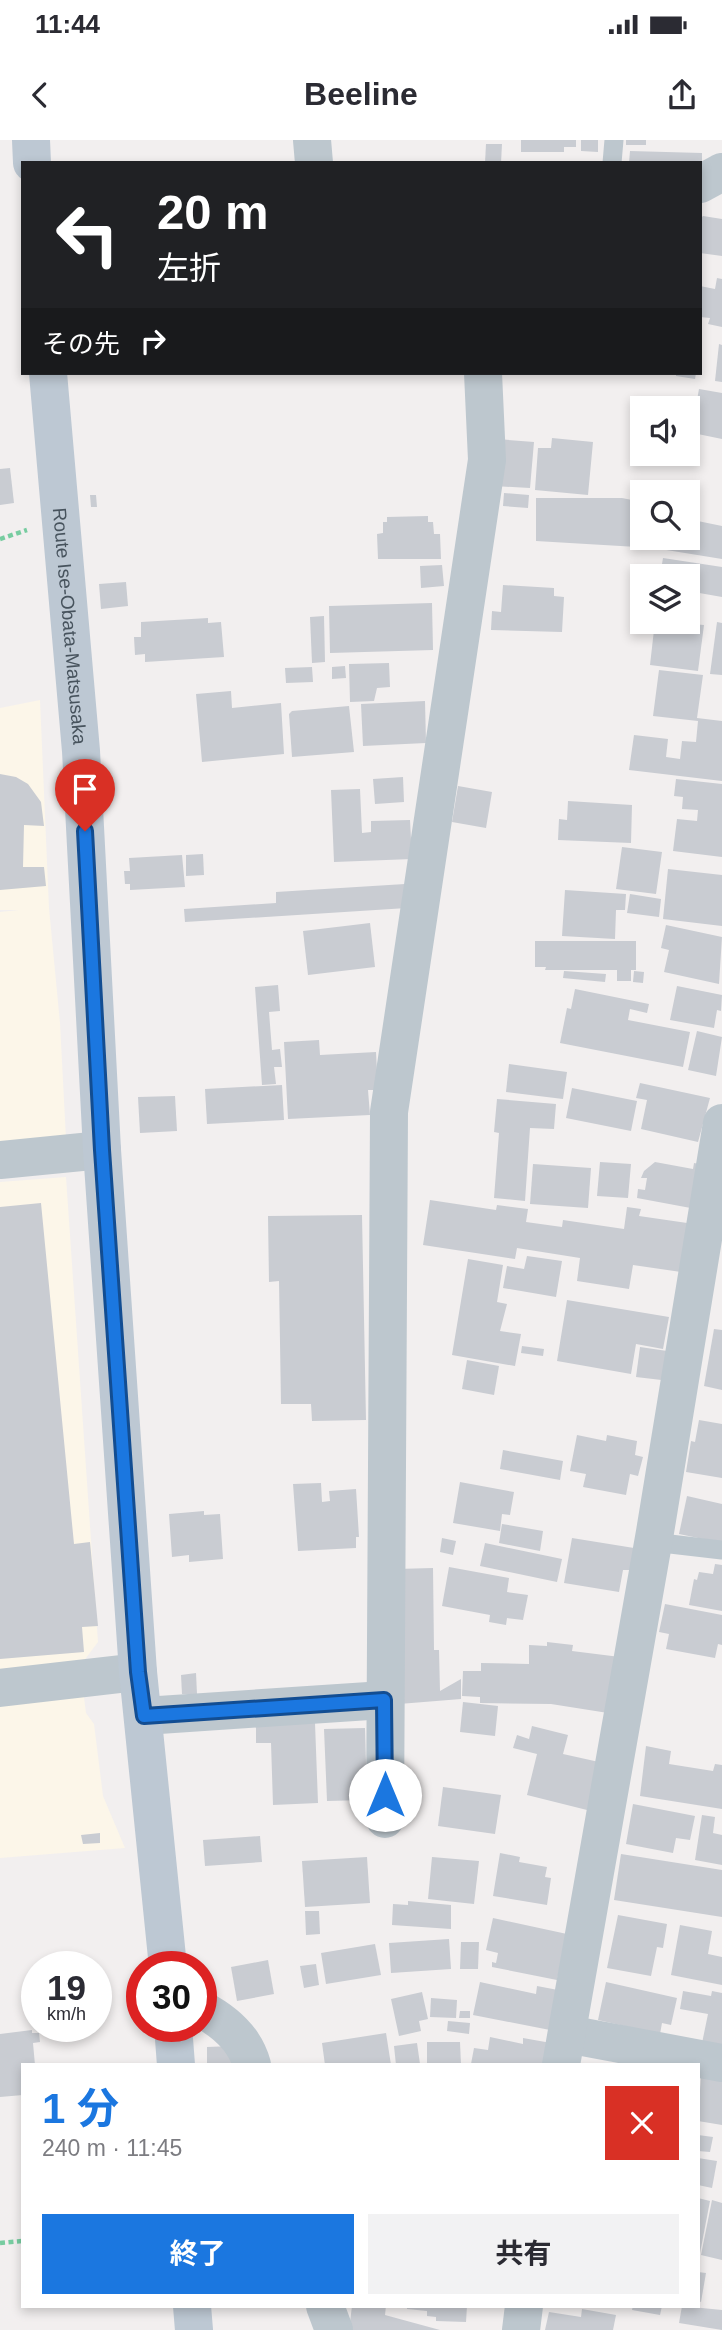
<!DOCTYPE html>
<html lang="ja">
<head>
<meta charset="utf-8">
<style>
	:root { --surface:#fff; --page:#f2f2f3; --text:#2b2b33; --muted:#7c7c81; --accent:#1b77e0 }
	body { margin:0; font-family:Helvetica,"Noto Sans JP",sans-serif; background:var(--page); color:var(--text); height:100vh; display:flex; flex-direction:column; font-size:26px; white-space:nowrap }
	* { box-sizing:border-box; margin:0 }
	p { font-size:23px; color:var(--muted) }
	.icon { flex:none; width:38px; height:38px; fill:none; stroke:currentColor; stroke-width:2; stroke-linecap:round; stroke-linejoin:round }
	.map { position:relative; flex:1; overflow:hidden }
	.panel { position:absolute; left:21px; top:1923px; width:679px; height:245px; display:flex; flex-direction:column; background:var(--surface); border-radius:0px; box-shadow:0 4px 10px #0003 }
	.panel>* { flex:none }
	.top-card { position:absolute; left:21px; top:21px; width:681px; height:214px; border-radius:0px; box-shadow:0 4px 10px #0003; background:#202124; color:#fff; overflow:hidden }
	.fabs { position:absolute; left:630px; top:256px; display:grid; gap:14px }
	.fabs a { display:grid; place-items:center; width:70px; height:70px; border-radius:0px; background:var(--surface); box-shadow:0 4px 10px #0003; font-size:35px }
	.speed { position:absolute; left:21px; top:1811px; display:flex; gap:14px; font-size:35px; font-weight:700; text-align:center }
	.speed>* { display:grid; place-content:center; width:91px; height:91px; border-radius:50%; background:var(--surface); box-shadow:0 4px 10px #0003; line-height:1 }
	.speed small { font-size:18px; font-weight:400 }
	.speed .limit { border:10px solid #d22; background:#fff; color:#111 }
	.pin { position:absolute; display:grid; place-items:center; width:60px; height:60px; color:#fff; margin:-72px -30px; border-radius:50% 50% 50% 0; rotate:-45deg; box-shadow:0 0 7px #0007 }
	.pin .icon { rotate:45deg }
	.me { position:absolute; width:77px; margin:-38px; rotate:0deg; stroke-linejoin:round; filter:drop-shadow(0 0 5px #0008) }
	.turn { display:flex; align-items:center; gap:24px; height:147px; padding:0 21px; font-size:32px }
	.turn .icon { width:91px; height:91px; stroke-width:2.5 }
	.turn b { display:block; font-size:49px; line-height:60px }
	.then { display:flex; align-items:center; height:66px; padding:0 21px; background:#0003; gap:14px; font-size:26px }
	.round { display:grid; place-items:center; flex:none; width:74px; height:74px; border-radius:0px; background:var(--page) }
	.overview { display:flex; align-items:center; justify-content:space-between; height:119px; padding:0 21px }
	h1 { font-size:42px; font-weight:700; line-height:52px; color:var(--accent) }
	.action { display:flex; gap:14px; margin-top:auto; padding:14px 21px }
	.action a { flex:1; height:80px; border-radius:0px; background:var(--accent); color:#fff; font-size:28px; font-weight:700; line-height:80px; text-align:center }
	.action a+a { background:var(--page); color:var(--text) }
	.status { display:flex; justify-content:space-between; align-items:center; height:49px; padding:0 35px; background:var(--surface); direction:ltr }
	.status svg { height:19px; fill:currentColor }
	header { display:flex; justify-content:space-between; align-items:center; height:91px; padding:0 21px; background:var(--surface); font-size:32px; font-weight:700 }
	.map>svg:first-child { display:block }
	.commercial { fill:#fcf6e9 }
	.building { fill:#c9ccd2 }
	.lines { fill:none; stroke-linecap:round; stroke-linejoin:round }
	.path { stroke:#77cca0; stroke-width:4.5; stroke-dasharray:5 3.5; stroke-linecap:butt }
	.service { stroke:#bdc7ce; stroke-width:19 }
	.minor { stroke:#bdc7ce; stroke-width:38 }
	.secondary { stroke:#bdc8d3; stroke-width:38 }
	.route-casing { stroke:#124d92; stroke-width:18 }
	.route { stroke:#1b77e0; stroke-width:12 }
	.labels { text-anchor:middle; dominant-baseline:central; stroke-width:5; stroke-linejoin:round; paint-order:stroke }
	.street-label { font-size:19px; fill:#47535d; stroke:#fff }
</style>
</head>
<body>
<div class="status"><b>11:44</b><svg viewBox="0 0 49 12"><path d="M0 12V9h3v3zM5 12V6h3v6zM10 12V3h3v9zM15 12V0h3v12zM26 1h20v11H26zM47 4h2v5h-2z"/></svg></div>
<header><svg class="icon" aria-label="back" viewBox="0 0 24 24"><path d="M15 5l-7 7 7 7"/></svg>Beeline<svg class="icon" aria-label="share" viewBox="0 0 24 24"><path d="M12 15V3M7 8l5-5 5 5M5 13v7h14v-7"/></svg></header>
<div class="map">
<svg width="722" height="2190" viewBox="0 0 722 2190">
	<rect width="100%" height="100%" fill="#f2efef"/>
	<g class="commercial">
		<path d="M40 560 49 768 60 883 66 999 0 1004V772L19 770H0V568Z"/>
		<path d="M66 1037 98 1502 80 1526 86 1573 94 1584 103 1656 125 1708 0 1718V1042Z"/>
	</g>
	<g class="building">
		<path d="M521 0H576V7H564V12H521Z"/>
		<path d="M581 0H598V12L581 11Z"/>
		<rect x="626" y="0" width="20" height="5"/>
		<path d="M486 4H502L501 23H485Z"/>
		<path d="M630 11 702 13V23H629Z"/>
		<path d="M703 76 722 79V116L700 113V79Z"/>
		<path d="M717 138 722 139V187L708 184 710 178 700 177V146L715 149Z"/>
		<path d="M719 204 722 205V242L715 241Z"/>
		<path d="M676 233H696L695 239 676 236Z"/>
		<path d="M699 249 722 253V299L688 292 692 259 697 260Z"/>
		<path d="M552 298 593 302 588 355 535 350 538 308H551Z"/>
		<path d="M497 299 534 302 530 348 494 346Z"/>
		<path d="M10 328 14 363 0 365V329Z"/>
		<path d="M504 353 529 355 528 368 503 366Z"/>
		<path d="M90 355H96L97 367H91Z"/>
		<path d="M536 358H622L642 362V397H688V379L722 386V419L654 408 536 401Z"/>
		<path d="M428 376V382H433L434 394H440L441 419H378L377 394 383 393V382H387V377Z"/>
		<path d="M663 418 722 427V457L688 451V436H660Z"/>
		<path d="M442 425 444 446 421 448 420 426Z"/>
		<path d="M126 442 128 466 101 469 99 444Z"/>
		<path d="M503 445 554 448V456L564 457 562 492 491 490 492 471 501 472Z"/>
		<path d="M432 463 433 510 330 513 329 466Z"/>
		<path d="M324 476 325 522 312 523 310 477Z"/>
		<path d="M208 478V483L221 482 224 517 145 522V514L135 515 134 497H141V482Z"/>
		<path d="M655 481 704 485 698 531 650 525Z"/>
		<path d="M717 482 722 483V535L710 534Z"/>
		<path d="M389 523 390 547 377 548 374 561 350 562 349 524Z"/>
		<path d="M345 526 346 538 332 539V527Z"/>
		<path d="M312 527 313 542 286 543 285 528Z"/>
		<path d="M659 530 703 535 697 578 722 581V641L629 630 634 595 668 599 666 617 680 619 682 601 696 602 698 581 653 576Z"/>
		<path d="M231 551 232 568 281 563 284 614 202 622 196 554Z"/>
		<path d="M425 561 426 603 363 606 361 564Z"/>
		<path d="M349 566 354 612 292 617 289 574 292 571Z"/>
		<path d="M0 634 16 637 28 644 41 662 44 686 24 685 23 727H44L46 746 0 750Z"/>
		<path d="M403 637 404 662 375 664 373 639Z"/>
		<path d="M676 639 722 644V717L673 711 677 679 697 681 698 670 682 669 683 657 674 656Z"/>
		<path d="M458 646 492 652 486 688 452 682Z"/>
		<path d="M360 649 362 693 371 692V681L410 680 412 719 334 722 331 650Z"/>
		<path d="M568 661 632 665 631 703 558 700 559 679 567 680Z"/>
		<path d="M622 707 662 712 656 754 616 749Z"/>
		<path d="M203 714 204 735 186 736V715Z"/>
		<path d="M182 715 185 747 130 750V744H125L124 731H130L129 718Z"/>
		<path d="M668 729 722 735V786L663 779Z"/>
		<path d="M405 744 407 768 185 782 184 769 276 763V752Z"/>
		<path d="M565 750 626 754 625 770H616L615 799 562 796Z"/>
		<path d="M630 754 661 759 659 777 627 773Z"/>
		<path d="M370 783 375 827 308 835 303 791Z"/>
		<path d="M666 785 722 797 719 844 664 832 669 810 661 808Z"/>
		<path d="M535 801H636V830H631V841H617V830H545L546 827H535Z"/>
		<path d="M564 831 606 834 605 842 563 838Z"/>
		<path d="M634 831 644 832 643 843 633 842Z"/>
		<path d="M278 845 280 871 269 872 272 910 280 909 282 927H274L276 944 262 945 255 847Z"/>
		<path d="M677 846 722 855 721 871 717 870 714 888 670 880Z"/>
		<path d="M575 849 649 864 647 873 630 869 628 880 690 892 683 927 560 903 567 868 571 869Z"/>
		<path d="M697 891 722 897 716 936 688 930Z"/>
		<path d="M319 900 320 915 376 912 378 950H368L370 975 288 979 284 902Z"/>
		<path d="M509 924 567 932 563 959 506 952Z"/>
		<path d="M640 943 710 958 698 1002 641 989 647 960 636 958Z"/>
		<path d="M282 945 284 980 207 984 205 949Z"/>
		<path d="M572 948 637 961 631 991 566 978Z"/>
		<path d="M175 956 177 991 140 993 138 957Z"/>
		<path d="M497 959 556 964 554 989 530 988 525 1061 494 1058 499 993 494 992Z"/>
		<path d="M600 1022 631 1024 628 1058 597 1056Z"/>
		<path d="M655 1022 693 1029 694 1023 704 1025 696 1069 637 1058 638 1049 645 1050 647 1038H641L644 1031Z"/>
		<path d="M533 1024 591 1028 588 1068 530 1064Z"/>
		<path d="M430 1060 496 1070 497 1065 528 1069 526 1082 562 1087 563 1080 624 1089 627 1067 641 1069 639 1076 694 1084 681 1132 633 1125 629 1149 577 1141 580 1118 517 1108 515 1119 423 1105Z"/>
		<path d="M41 1063 74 1404 90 1402 98 1486 82 1487 84 1512 0 1519V1067Z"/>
		<path d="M362 1075 366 1280 312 1281 311 1264H281L279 1141 269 1142 268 1076Z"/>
		<path d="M527 1116 562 1121 556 1157 503 1148 507 1126 524 1129Z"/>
		<path d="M468 1119 503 1125 497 1162 507 1164 500 1191 521 1194 515 1226 452 1215Z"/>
		<path d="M567 1160 669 1177 663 1209 636 1204 631 1234 557 1221Z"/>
		<path d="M714 1189 722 1190V1250L704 1246Z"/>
		<path d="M522 1206 544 1209 543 1216 521 1213Z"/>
		<path d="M640 1207 674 1212 670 1241 636 1237Z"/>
		<path d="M467 1220 499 1226 494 1255 462 1249Z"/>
		<path d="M699 1280 722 1284V1338L686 1332 691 1301 695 1302Z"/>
		<path d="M577 1295 606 1301 607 1295 637 1301 635 1315 643 1317 638 1336 630 1334 626 1355 583 1347 586 1334 570 1331Z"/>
		<path d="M503 1310 563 1321 560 1340 500 1329Z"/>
		<path d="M460 1342 514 1352 510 1375 502 1374 500 1391 453 1383Z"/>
		<path d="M321 1343 322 1362 330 1361 329 1351 356 1349 359 1397H356V1408L298 1411 293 1344Z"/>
		<path d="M687 1356 722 1364V1403L679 1394Z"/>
		<path d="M204 1371V1375L220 1374 223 1419 189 1422V1415L172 1417 169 1374Z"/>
		<path d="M502 1384 543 1391 540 1411 499 1403Z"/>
		<path d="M442 1398 456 1401 453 1415 440 1412Z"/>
		<path d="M572 1398 634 1408 631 1430H623L619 1452 564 1443Z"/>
		<path d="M485 1403 562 1419 557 1442 480 1426Z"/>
		<path d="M715 1424 722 1425V1471L689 1465 694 1439 697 1440 699 1432 713 1434Z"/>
		<path d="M449 1427 509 1438 507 1452 528 1455 523 1480 507 1478 506 1485 489 1482 490 1475 442 1466Z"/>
		<path d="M433 1428 434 1510H439L440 1551 461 1539V1559L399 1564 396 1429Z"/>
		<path d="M665 1464 722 1475V1505L718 1504 715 1518 666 1509 669 1494 659 1492Z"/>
		<path d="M547 1502 573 1505 572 1511 620 1517 608 1573 551 1564 480 1563V1557L462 1556 463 1531H481V1523L529 1524V1505L547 1506Z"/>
		<path d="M196 1533 197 1554H182L181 1535Z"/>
		<path d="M463 1562 498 1566 495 1596 460 1592Z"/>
		<path d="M315 1583 318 1663 273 1665 271 1603H256V1585Z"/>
		<path d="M532 1586 568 1595 563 1614 599 1622 587 1670 527 1655 537 1614 513 1608 517 1595 529 1599Z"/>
		<path d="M365 1588 367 1660 327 1661 324 1589Z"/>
		<path d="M646 1606 671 1611 669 1624 713 1631 715 1624 722 1625V1669L640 1656Z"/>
		<path d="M443 1647 501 1655 495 1694 438 1686Z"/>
		<path d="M633 1664 695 1676 690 1700 676 1698 673 1713 626 1704Z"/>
		<path d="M702 1675 715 1677 713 1693 722 1695V1725L695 1720Z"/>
		<path d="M100 1693V1703L83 1704 81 1695Z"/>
		<path d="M260 1696 262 1722 205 1726 203 1700Z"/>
		<path d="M500 1713 520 1717 519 1722 547 1727 545 1737 551 1738 547 1765 493 1756Z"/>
		<path d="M621 1714 722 1730V1777L614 1760Z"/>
		<path d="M367 1717 370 1763 305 1767 302 1721Z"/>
		<path d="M432 1717 479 1721 474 1764 428 1759Z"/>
		<path d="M408 1761 451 1765V1789L392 1785 393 1764 408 1765Z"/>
		<path d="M305 1771H319L320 1794 306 1795Z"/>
		<path d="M618 1775 667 1784 663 1808 657 1807 651 1836 607 1828Z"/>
		<path d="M493 1778 567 1794 557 1840 492 1827V1822L496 1823 498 1813 486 1810Z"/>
		<path d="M680 1785 712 1791 708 1814 722 1817V1845L671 1835Z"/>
		<path d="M449 1799 451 1829 391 1833 389 1803Z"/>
		<path d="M461 1802H479L478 1829H460Z"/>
		<path d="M375 1804 381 1835 326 1844 321 1813Z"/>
		<path d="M268 1820 274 1854 237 1861 231 1827Z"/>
		<path d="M316 1824 319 1845 304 1848 300 1826Z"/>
		<path d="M480 1842 536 1854 537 1846 558 1850 550 1890 473 1875Z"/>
		<path d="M606 1842 677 1858 671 1885 662 1883 660 1894 598 1880Z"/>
		<path d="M683 1851 711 1856 712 1851 722 1853V1912L701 1908 708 1874 680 1869Z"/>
		<path d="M422 1852 428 1879 419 1881 421 1891 399 1896 391 1859Z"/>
		<path d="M431 1858 457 1860 456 1878 430 1877Z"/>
		<path d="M460 1871H470V1878H459Z"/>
		<path d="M448 1881 470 1883 469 1894 447 1891Z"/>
		<path d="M32 1890V1893H39L40 1902 33 1903 35 1925H23V1955L0 1957V1894Z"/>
		<path d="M386 1893 391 1925H325L322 1903Z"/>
		<path d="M490 1897 523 1904V1898L551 1903 546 1925 471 1924 474 1908 488 1910Z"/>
		<path d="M427 1902H460L461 1925H427Z"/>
		<path d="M417 1903 420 1924 396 1925 394 1906Z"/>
		<path d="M233 1906 234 1925H207V1907Z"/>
		<path d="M701 1935 722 1938V1985L698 1981Z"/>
		<path d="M698 1995 713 1997 710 2012 698 2011Z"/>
		<path d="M698 2018 717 2021 712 2048 698 2045Z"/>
		<path d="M698 2058 710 2061 700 2113H698Z"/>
		<path d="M712 2060 722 2063V2120L701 2115Z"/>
		<path d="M698 2132 706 2133 701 2162 698 2161Z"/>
		<path d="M352 2166H386L385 2175 440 2190H349Z"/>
		<path d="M407 2166H467L466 2182 436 2181V2177L427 2176V2171L407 2169Z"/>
		<path d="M633 2166H662L660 2175 632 2170Z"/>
		<path d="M682 2166 722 2170V2190L679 2183Z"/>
		<path d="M582 2169 616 2175 613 2190H545L549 2172 581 2177Z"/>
	</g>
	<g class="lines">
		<g class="path">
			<path d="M0 399 27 390"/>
			<path d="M0 2103 23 2101"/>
		</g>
		<g class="service">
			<path d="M612 23 614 0"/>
			<path d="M653 1402 722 1410"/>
		</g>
		<g class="minor">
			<path d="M312 0 314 23"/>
			<path d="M700 44 722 32"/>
			<path d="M0 1020 102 1010"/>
			<path d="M0 1548 138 1532"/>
			<path d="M144 1576 384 1560"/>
			<path d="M385 1679 389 972 487 320 483 233"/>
			<path d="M201 1869C224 1881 245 1899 252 1925"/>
			<path d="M567 1894 722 1923"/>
			<path d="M561 1925 655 1392 722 983"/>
			<path d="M325 2166 334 2190"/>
			<path d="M521 2190 524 2166"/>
		</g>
		<g class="secondary">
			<path d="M31 0 32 23"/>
			<path id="s1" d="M48 233 81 611 102 1010 138 1532 168 1827"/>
			<path d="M173 1886 176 1925"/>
			<path d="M192 2166 194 2190"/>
		</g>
	</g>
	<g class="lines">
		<defs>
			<path id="route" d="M85 691 102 1010 138 1532 144 1576 384 1560 385 1655"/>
		</defs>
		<use href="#route" class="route-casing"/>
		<use href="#route" class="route"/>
	</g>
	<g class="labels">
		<g class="street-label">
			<text stroke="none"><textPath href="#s1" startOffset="254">Route Ise-Obata-Matsusaka</textPath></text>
		</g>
	</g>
</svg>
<div class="fabs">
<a><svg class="icon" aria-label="sound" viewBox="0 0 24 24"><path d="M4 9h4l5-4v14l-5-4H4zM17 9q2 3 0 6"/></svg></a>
<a><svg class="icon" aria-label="search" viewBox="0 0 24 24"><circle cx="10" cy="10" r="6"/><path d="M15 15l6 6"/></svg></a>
<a><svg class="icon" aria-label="layers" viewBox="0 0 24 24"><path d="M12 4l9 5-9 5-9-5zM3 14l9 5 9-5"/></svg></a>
</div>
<div class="speed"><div>19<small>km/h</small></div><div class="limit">30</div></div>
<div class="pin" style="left:85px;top:691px;background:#d93025"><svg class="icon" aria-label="arrive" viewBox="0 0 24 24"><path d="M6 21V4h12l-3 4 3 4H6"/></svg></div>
<svg class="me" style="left:385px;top:1655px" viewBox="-20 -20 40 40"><circle r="19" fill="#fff"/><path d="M0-13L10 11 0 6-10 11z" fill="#1b77e0"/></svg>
<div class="top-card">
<div class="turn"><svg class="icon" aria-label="left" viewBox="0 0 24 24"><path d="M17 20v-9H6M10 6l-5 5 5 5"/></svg><div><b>20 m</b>左折</div></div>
<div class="then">その先<svg class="icon" aria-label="right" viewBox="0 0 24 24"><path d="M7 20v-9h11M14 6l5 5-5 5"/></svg></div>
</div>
<section class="panel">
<div class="overview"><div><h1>1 分</h1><p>240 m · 11:45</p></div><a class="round" style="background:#d93025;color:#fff"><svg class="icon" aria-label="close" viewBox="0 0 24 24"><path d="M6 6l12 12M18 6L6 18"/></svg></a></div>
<div class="action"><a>終了</a><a>共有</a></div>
</section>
</div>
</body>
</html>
